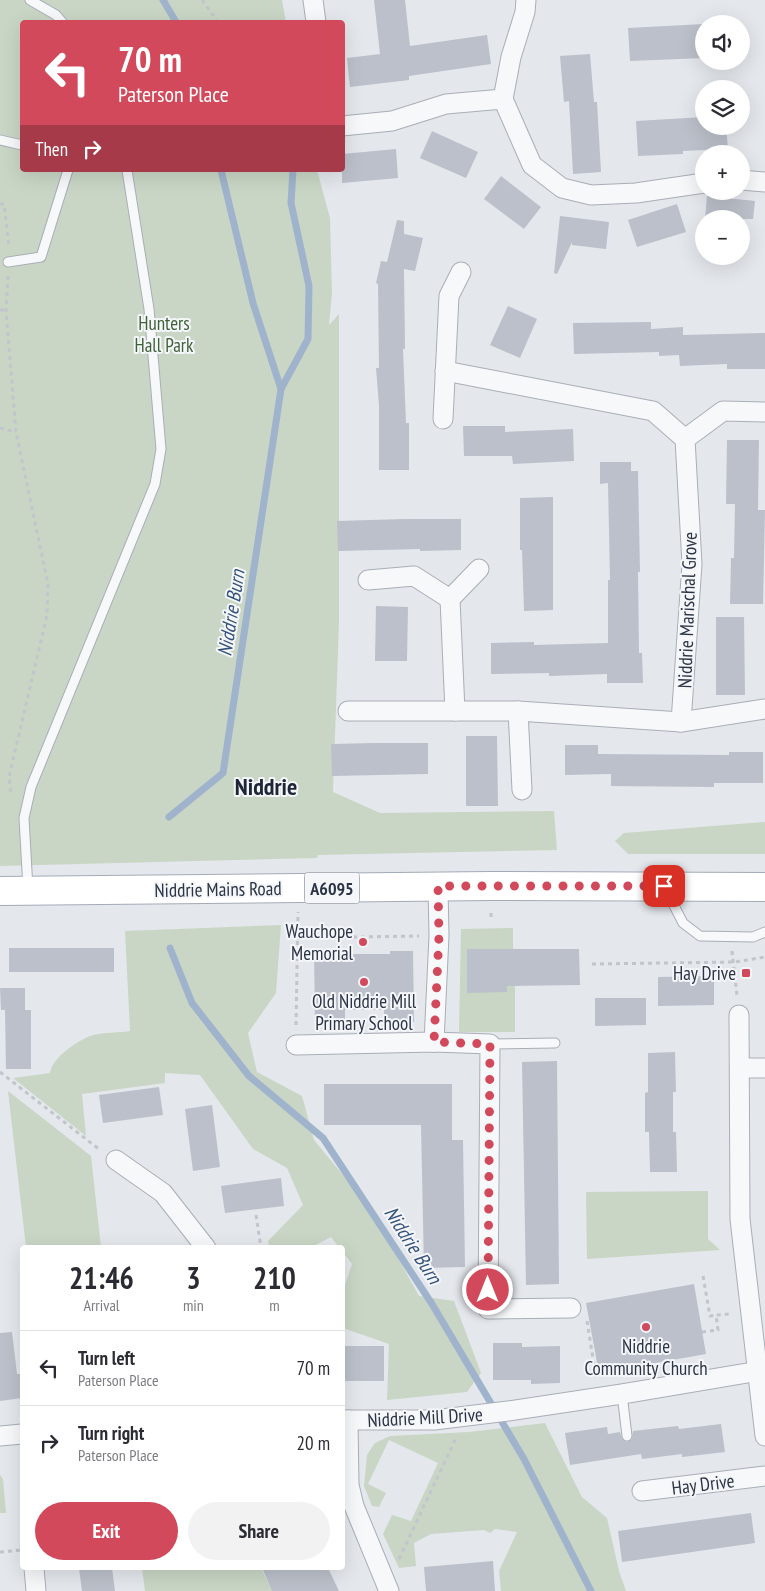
<!DOCTYPE html>
<html lang="en">
<head>
<meta charset="utf-8">
<style>
	:root { --surface:#fff; --page:#f2f2f3; --text:#2b2b33; --muted:#7c7c81; --line:#e1e1e2; --accent:#d1495b }
	body { margin:0; font-family:"PT Sans Narrow",sans-serif; background:var(--page); color:var(--text); height:100vh; display:flex; flex-direction:column; font-size:19px; white-space:nowrap }
	* { box-sizing:border-box; margin:0 }
	p { font-size:16px; color:var(--muted) }
	.icon { flex:none; width:28px; height:28px; fill:none; stroke:currentColor; stroke-width:2; stroke-linecap:round; stroke-linejoin:round }
	.map { position:relative; flex:1; overflow:hidden }
	.sheet { position:absolute; left:20px; top:1245px; width:325px; height:325px; display:flex; flex-direction:column; background:var(--surface); border-radius:5px; box-shadow:0 5px 20px #0002 }
	.sheet>* { flex:none }
	.guide { position:absolute; left:20px; top:20px; width:325px; height:152px; border-radius:5px; box-shadow:0 5px 20px #0002; background:#d1495b; color:#fff; overflow:hidden }
	.controls { position:absolute; left:695px; top:15px; display:grid; gap:10px }
	.controls a { display:grid; place-items:center; width:55px; height:55px; border-radius:50%; background:var(--surface); box-shadow:0 5px 20px #0002; font-size:25px }
	.pin { position:absolute; display:grid; place-items:center; width:42px; height:42px; color:#fff; margin:-21px; border-radius:10px; box-shadow:0 2px 8px #0006 }
	.me { position:absolute; width:55px; margin:-28px; rotate:0deg; stroke-linejoin:round; filter:drop-shadow(0 0 4px #0008) }
	.turn { display:flex; align-items:center; gap:18px; height:105px; padding:0 15px; font-size:22px }
	.turn .icon { width:65px; height:65px; stroke-width:2.5 }
	.turn b { display:block; font-size:35px; line-height:42px }
	.then { display:flex; align-items:center; height:48px; padding:0 15px; background:#0003; gap:10px; font-size:19px }
	.eta { display:flex; justify-content:space-evenly; align-items:center; height:85px; text-align:center }
	.eta b { font-size:30px; font-weight:800; line-height:35px }
	.cta { display:flex; gap:10px; margin-top:auto; padding:10px 15px }
	.cta a { flex:1; height:58px; border-radius:30px; background:var(--accent); color:#fff; font-size:20px; font-weight:800; line-height:58px; text-align:center }
	.cta a+a { background:var(--page); color:var(--text) }
	ul { padding:0; list-style:none }
	li { display:flex; align-items:center; gap:15px; height:75px; padding:0 15px; border-top:1px solid var(--line) }
	li div { flex:1 }
	li b { display:block; font-size:19px }
	li em { font-style:normal }
	.map>svg:first-child { display:block }
	.green { fill:#c9d6c5; fill-rule:evenodd }
	.lines { fill:none; stroke-linecap:round; stroke-linejoin:round }
	.stream { stroke:#9fb4cc; stroke-width:7 }
	.building { fill:#bbc0ca }
	.lane-casing { stroke:#a9aeb7; stroke-width:11 }
	.street-casing { stroke:#a9aeb7; stroke-width:21 }
	.primary-casing { stroke:#a3abb8; stroke-width:30 }
	.path { stroke:#c2c5cb; stroke-width:3; stroke-dasharray:4 4; stroke-linecap:butt }
	.lane { stroke:#f7f8fa; stroke-width:9 }
	.street { stroke:#f7f8fa; stroke-width:19 }
	.primary { stroke:#fff; stroke-width:28 }
	.route { stroke:#d1495b; stroke-width:9; stroke-dasharray:0 16.2 }
	.poi-dot { fill:#d1495b; stroke:#f4f6f9; stroke-width:2 }
	.labels { text-anchor:middle; dominant-baseline:central; stroke-width:4; stroke-linejoin:round; paint-order:stroke }
	.shield { fill:#f4f6f9; stroke:#676e7b; stroke-width:1 }
	.shield-label { font-size:18px; font-weight:bold; fill:#2b3445 }
	.park-label { font-size:19px; fill:#3f6138; stroke:#f4f6f9 }
	.street-label { font-size:19px; fill:#2b3445; stroke:#f4f6f9 }
	.poi-label { font-size:19px; fill:#2b3445; stroke:#f4f6f9; text-anchor:end }
	.water-label { font-size:20px; font-style:italic; fill:#34527a; stroke:#f4f6f9 }
	.district-label { font-size:24px; font-weight:bold; fill:#1d2536; stroke:#f4f6f9 }
</style>
</head>
<body>
<div class="map">
<svg width="765" height="1591" viewBox="0 0 765 1591">
	<rect width="100%" height="100%" fill="#e4e7ec"/>
	<g class="green">
		<path d="M0 0H282L286 22H22V170H317L330 218 332 293 329 325 339 314V622L333 792 380 813 554 811 557 850 318 855 317 858 0 866Z"/>
		<path d="M765 822V854H628L615 841 624 833Z"/>
		<path d="M281 925 276 993 248 1033 257 1072 302 1096 314 1140 371 1209 419 1296 454 1301 481 1373 467 1392 387 1400 389 1344 343 1328V1291L352 1264 343 1252 342 1248 339 1247 331 1237 312 1247H269L268 1241 303 1205 287 1168 253 1149 200 1075 165 1073V1083L82 1094 86 1136 13 1078 50 1073C52 1058 77 1041 90 1036 102 1032 118 1033 130 1031L125 931Z"/>
		<path d="M513 928V954L515 955V1032H459L461 929ZM467 949H506L507 992H468Z"/>
		<path d="M8 1091 91 1156 101 1247H26Z"/>
		<path d="M708 1191V1239L720 1250 587 1259 586 1192Z"/>
		<path d="M545 1423 582 1497 607 1518 619 1571 626 1591H501L499 1571 517 1532 495 1529 490 1533 484 1530 431 1534 414 1543 416 1566 399 1568 383 1534 392 1515 411 1521 438 1463 389 1440 368 1484 386 1493 379 1507 372 1506 364 1486 367 1455 375 1443 390 1436 469 1432Z"/>
		<path d="M0 1475 3 1479 6 1513H0Z"/>
		<path d="M142 1568H261L272 1591H145Z"/>
	</g>
	<g class="lines">
		<g class="stream">
			<path d="M163 0 176 22"/>
			<path d="M221 170 253 303 281 389"/>
			<path d="M169 817 223 773 281 389 308 339 309 286 291 203 293 170"/>
			<path d="M170 948 192 1003 249 1076 323 1138 432 1304 524 1459 591 1591"/>
		</g>
	</g>
	<g class="building">
		<path d="M374 0H405L410 46 487 35 491 64 409 76V80L350 87 347 58 380 54Z"/>
		<path d="M704 24V58L630 61 628 28Z"/>
		<path d="M590 54 594 102H597L601 172 573 174 569 101 564 102 560 56Z"/>
		<path d="M704 117V126H726L728 149 683 151V154L638 156 636 121Z"/>
		<path d="M432 131 478 152 466 178 420 158Z"/>
		<path d="M396 149 398 178 342 183V154Z"/>
		<path d="M501 176 541 207 524 229 484 199Z"/>
		<path d="M707 196 755 201 753 219H705Z"/>
		<path d="M677 204 686 232 637 247 628 220Z"/>
		<path d="M560 216 609 222 606 249 572 245V242L557 274 554 273Z"/>
		<path d="M397 220 404 221V234L423 238 415 271 404 269 405 349H403L406 423H409V470H379V406L376 368H379L378 284 376 283 381 261 387 262Z"/>
		<path d="M508 306 537 319 520 358 490 345Z"/>
		<path d="M651 322V329L683 327V335L765 333V369H727V364L680 366 679 355 659 356V352L574 354 573 323Z"/>
		<path d="M463 426H505V432L573 429 574 461 513 464 512 456H464Z"/>
		<path d="M727 440H759L758 510H765L763 604H730L731 558H734L735 504H726Z"/>
		<path d="M600 462H631V471H638L640 572H638L639 653H642L643 683H607V674L549 676V673L491 674V643L534 642V645L608 643V580H610L608 483 600 484Z"/>
		<path d="M553 497V610L524 611 522 550H520V498Z"/>
		<path d="M405 519H461V550L420 551V549L338 551 337 521Z"/>
		<path d="M376 606 408 607 407 661H375Z"/>
		<path d="M716 617H744L745 695H716Z"/>
		<path d="M466 736H497L498 806H466Z"/>
		<path d="M375 743H428V774L332 776 331 744Z"/>
		<path d="M565 745H598V754L729 755V752H763V783H714V787L611 786V774L565 775Z"/>
		<rect x="9" y="948" width="105" height="24"/>
		<path d="M467 949H579L580 985 507 986V992L467 993Z"/>
		<path d="M314 951H342V954H390V951H413L414 1022 384 1023V1010H345V1023H315Z"/>
		<path d="M714 976V1005L658 1006V977Z"/>
		<path d="M0 988H25V1010H31V1069H6L5 1010H1Z"/>
		<path d="M595 998H646V1025L595 1026Z"/>
		<path d="M675 1052 676 1092H673V1132H676L677 1172H650L649 1132H645V1093L648 1092V1053Z"/>
		<path d="M557 1061 559 1284 526 1285 522 1062Z"/>
		<path d="M324 1084H452V1140H463L465 1267 424 1268 421 1125H324Z"/>
		<path d="M159 1087 163 1115 103 1123 99 1095Z"/>
		<path d="M212 1105 220 1167 193 1171 185 1109Z"/>
		<path d="M281 1178 284 1206 225 1213 221 1186Z"/>
		<path d="M694 1284 706 1354 599 1373 586 1303Z"/>
		<path d="M12 1332 17 1374H22V1398L0 1401V1333Z"/>
		<path d="M493 1343H522V1347L560 1346V1383L531 1384V1380H493Z"/>
		<rect x="342" y="1346" width="42" height="35"/>
		<path d="M721 1424 725 1452 682 1457V1454L642 1459 641 1454 570 1465 565 1433 607 1427 608 1434 620 1432 622 1439 627 1442 632 1439 633 1431 678 1426 679 1429Z"/>
		<path d="M751 1513 755 1543 622 1562 618 1531Z"/>
		<path d="M493 1561 495 1591H426L424 1567Z"/>
		<path d="M79 1568H112L115 1591H82Z"/>
		<path d="M262 1568H328L339 1591H272Z"/>
	</g>
	<g class="lines">
		<defs>
			<g id="lane">
				<path d="M30 0 56 15 62 22"/>
				<path d="M0 140 22 145"/>
				<path d="M8 262 41 257 68 170"/>
				<path d="M28 889 24 818 31 787 155 484 161 449 149 309 127 170"/>
				<path d="M666 890 683 923 700 936 753 937 765 932"/>
				<path d="M490 1044 555 1043"/>
				<path d="M622 1394 627 1436"/>
			</g>
			<g id="street">
				<path d="M313 0 316 22"/>
				<path d="M503 99 532 165 562 188 591 195 636 193 704 183"/>
				<path d="M503 99 511 57 525 12 526 0"/>
				<path d="M342 126 392 121 446 104 503 99"/>
				<path d="M741 180 765 182"/>
				<path d="M445 371 653 411 685 439 692 564 681 722"/>
				<path d="M443 419 449 296 461 272"/>
				<path d="M685 439 723 411 765 412"/>
				<path d="M368 580 414 576 450 599"/>
				<path d="M348 711H518L681 722 765 709"/>
				<path d="M455 711 450 599 479 569"/>
				<path d="M518 711 522 790"/>
				<path d="M739 1015 740 1219 765 1436"/>
				<path d="M434 1042 439 936 438 887"/>
				<path d="M296 1045 434 1042 490 1044 488 1309 571 1308"/>
				<path d="M740 1068H765"/>
				<path d="M116 1160 163 1193 206 1248"/>
				<path d="M342 1420H434L508 1411 622 1394 765 1370"/>
				<path d="M348 1420 349 1485 354 1506 389 1591"/>
				<path d="M0 1436 22 1434"/>
				<path d="M642 1491 765 1476"/>
				<path d="M34 1568 36 1591"/>
			</g>
			<path id="primary" d="M0 891 491 886 765 887"/>
		</defs>
		<use href="#lane" class="lane-casing"/>
		<use href="#street" class="street-casing"/>
		<use href="#primary" class="primary-casing"/>
		<g class="path">
			<path d="M202 0 218 22"/>
			<path d="M0 204H4L9 246"/>
			<path d="M8 276 6 310 16 432 48 584 47 615 9 777 11 791 13 793"/>
			<path d="M0 310H6"/>
			<path d="M0 428 16 432"/>
			<path d="M491 917V909"/>
			<path d="M297 938 419 936"/>
			<path d="M732 951 737 996"/>
			<path d="M592 964 735 962 765 957"/>
			<path d="M296 1025 298 912"/>
			<path d="M0 1072 100 1150"/>
			<path d="M256 1215 261 1248"/>
			<path d="M703 1276 710 1316 716 1315"/>
			<path d="M587 1321 596 1377"/>
			<path d="M702 1332 718 1330 716 1315 730 1314"/>
			<path d="M0 1552 22 1550"/>
			<path d="M399 1559 456 1438"/>
		</g>
		<use href="#lane" class="lane"/>
		<use href="#street" class="street"/>
		<use href="#primary" class="primary"/>
	</g>
	<g class="lines">
		<path class="route" d="M488 1290 490 1044 434 1042 439 936 438 886H664"/>
	</g>
	<g class="poi-dot">
		<circle cx="363" cy="942" r="5"/>
		<rect x="741" y="968" width="10" height="10" rx="2.5"/>
		<circle cx="364" cy="982" r="5"/>
		<circle cx="646" cy="1327" r="5"/>
	</g>
	<g class="labels">
		<rect class="shield" x="304.5" y="872.5" width="55" height="31" rx="4"/>
		<g class="shield-label">
			<text x="332" y="888">A6095</text>
		</g>
		<g class="park-label">
			<text x="164" y="323">Hunters<tspan x="164" dy="22">Hall Park</tspan></text>
		</g>
		<g class="street-label">
			<text transform="translate(687 610) rotate(-88)">Niddrie Marischal Grove</text>
			<text transform="translate(218 889) rotate(-1)">Niddrie Mains Road</text>
			<text transform="translate(425 1417) rotate(-3)">Niddrie Mill Drive</text>
			<text transform="translate(703 1484) rotate(-7)">Hay Drive</text>
		</g>
		<g class="poi-label">
			<text x="353" y="931">Wauchope<tspan x="353" dy="22">Memorial</tspan></text>
			<text x="736" y="973">Hay Drive</text>
			<text x="364" y="1001" text-anchor="middle">Old Niddrie Mill<tspan x="364" dy="22">Primary School</tspan></text>
			<text x="646" y="1346" text-anchor="middle">Niddrie<tspan x="646" dy="22">Community Church</tspan></text>
		</g>
		<g class="water-label">
			<text transform="translate(231 613) rotate(-81)">Niddrie Burn</text>
			<text transform="translate(413 1245) rotate(57)">Niddrie Burn</text>
		</g>
		<g class="district-label">
			<text x="266" y="786">Niddrie</text>
		</g>
	</g>
</svg>
<div class="controls">
<a><svg class="icon" aria-label="sound" viewBox="0 0 24 24"><path d="M4 9h4l5-4v14l-5-4H4zM17 9q2 3 0 6"/></svg></a>
<a><svg class="icon" aria-label="layers" viewBox="0 0 24 24"><path d="M12 4l9 5-9 5-9-5zM3 14l9 5 9-5"/></svg></a>
<a>+</a>
<a>−</a>
</div>
<div class="pin" style="left:664px;top:886px;background:#d93025"><svg class="icon" aria-label="arrive" viewBox="0 0 24 24"><path d="M6 21V4h12l-3 4 3 4H6"/></svg></div>
<svg class="me" style="left:488px;top:1290px" viewBox="-20 -20 40 40"><circle r="17" fill="#d1495b" stroke="#fff" stroke-width="3"/><path d="M0-11L8 9 0 5-8 9z" fill="#fff"/></svg>
<div class="guide">
<div class="turn"><svg class="icon" aria-label="left" viewBox="0 0 24 24"><path d="M17 20v-9H6M10 6l-5 5 5 5"/></svg><div><b>70 m</b>Paterson Place</div></div>
<div class="then">Then<svg class="icon" aria-label="right" viewBox="0 0 24 24"><path d="M7 20v-9h11M14 6l5 5-5 5"/></svg></div>
</div>
<section class="sheet">
<div class="eta">
<div><b>21:46</b><p>Arrival</p></div>
<div><b>3</b><p>min</p></div>
<div><b>210</b><p>m</p></div>
</div>
<ul>
<li><svg class="icon" aria-label="left" viewBox="0 0 24 24"><path d="M17 20v-9H6M10 6l-5 5 5 5"/></svg><div><b>Turn left</b><p>Paterson Place</p></div><em>70 m</em></li>
<li><svg class="icon" aria-label="right" viewBox="0 0 24 24"><path d="M7 20v-9h11M14 6l5 5-5 5"/></svg><div><b>Turn right</b><p>Paterson Place</p></div><em>20 m</em></li>
</ul>
<div class="cta"><a>Exit</a><a>Share</a></div>
</section>
</div>
</body>
</html>
